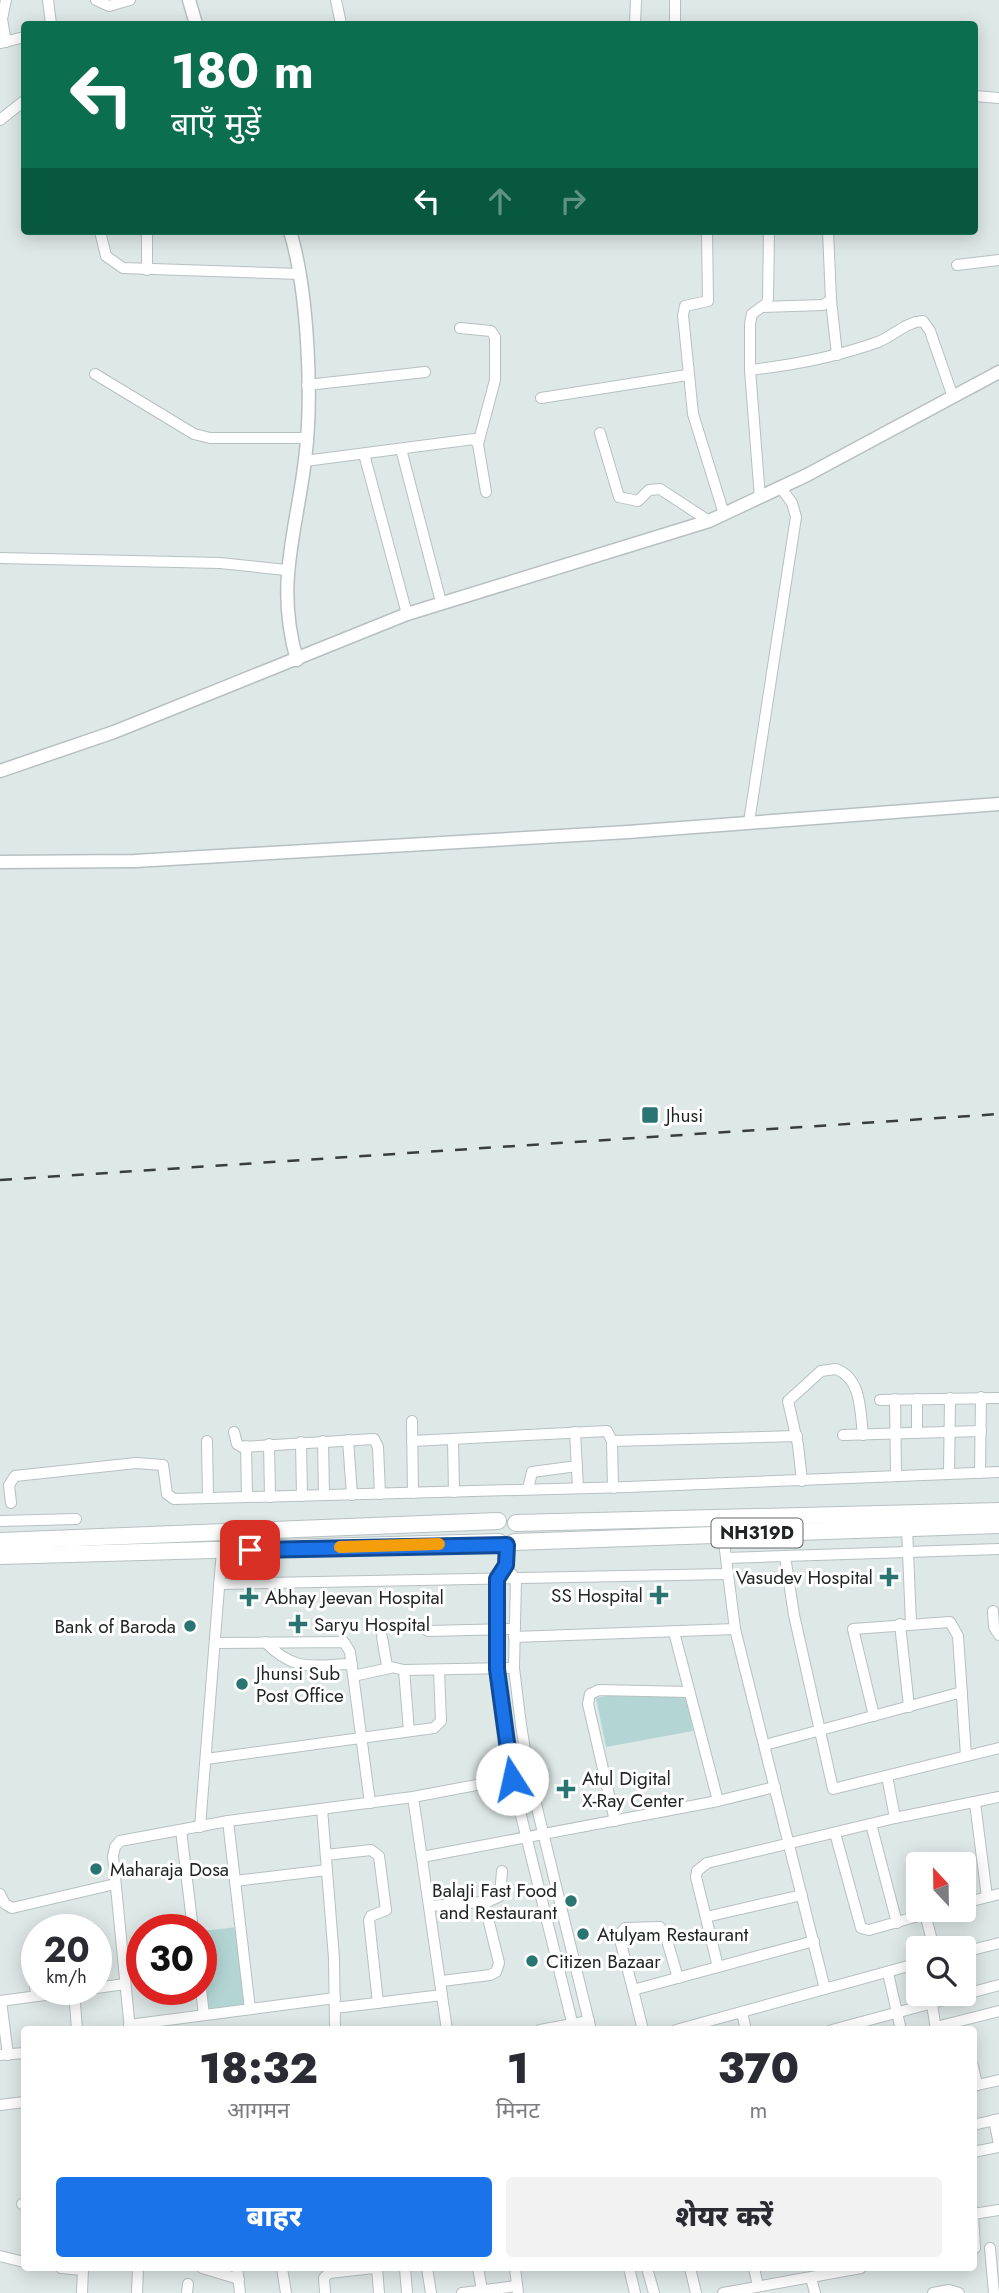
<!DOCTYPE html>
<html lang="hi">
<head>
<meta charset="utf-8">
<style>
	:root { --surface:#fff; --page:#f2f2f3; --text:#2b2b33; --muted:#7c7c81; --accent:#1a73e8 }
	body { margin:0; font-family:Jost,"Noto Sans Devanagari",sans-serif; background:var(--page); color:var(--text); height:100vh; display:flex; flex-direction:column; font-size:26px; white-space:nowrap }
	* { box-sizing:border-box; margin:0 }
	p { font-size:23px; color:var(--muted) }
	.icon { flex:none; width:38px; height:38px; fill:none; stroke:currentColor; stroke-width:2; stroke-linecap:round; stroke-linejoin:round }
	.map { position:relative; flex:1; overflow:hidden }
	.panel { position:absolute; left:21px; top:2026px; width:956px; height:245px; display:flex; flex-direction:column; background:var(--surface); border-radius:7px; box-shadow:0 4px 18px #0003 }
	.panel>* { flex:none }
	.banner { position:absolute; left:21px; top:21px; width:957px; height:214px; border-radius:7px; box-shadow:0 4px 18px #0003; background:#0b6e4f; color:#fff; overflow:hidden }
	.needle { width:46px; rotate:338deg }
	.fabs { position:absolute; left:906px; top:1852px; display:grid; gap:14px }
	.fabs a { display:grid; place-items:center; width:70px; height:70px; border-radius:7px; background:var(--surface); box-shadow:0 4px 18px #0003; font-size:35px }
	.speed { position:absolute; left:21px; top:1914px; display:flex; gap:14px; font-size:35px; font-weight:700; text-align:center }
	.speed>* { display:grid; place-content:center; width:91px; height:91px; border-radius:50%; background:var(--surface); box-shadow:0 4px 18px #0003; line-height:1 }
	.speed small { font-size:18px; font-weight:400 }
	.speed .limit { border:10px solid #d22; background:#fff; color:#111 }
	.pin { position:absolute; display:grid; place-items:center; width:60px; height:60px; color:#fff; margin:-30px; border-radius:14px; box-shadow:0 4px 10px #0006 }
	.me { position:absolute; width:77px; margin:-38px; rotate:350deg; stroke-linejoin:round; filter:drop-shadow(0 0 5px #0008) }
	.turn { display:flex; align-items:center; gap:24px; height:147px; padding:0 35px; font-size:32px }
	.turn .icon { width:91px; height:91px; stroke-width:2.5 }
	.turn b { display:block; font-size:49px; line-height:60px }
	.lanes { display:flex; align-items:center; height:66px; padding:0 35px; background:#0003; justify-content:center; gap:35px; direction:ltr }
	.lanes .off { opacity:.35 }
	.eta { display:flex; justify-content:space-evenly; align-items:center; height:119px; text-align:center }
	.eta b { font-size:42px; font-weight:800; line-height:49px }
	.action { display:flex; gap:14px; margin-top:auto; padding:14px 35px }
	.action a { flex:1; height:80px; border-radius:7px; background:var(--accent); color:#fff; font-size:28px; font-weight:800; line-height:80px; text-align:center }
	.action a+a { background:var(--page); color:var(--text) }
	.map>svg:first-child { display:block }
	.green { fill:#b3d6d4 }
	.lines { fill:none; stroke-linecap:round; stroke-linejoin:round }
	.minor-casing { stroke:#b7c0c0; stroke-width:12 }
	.tertiary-casing { stroke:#b7c0c0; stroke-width:15 }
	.trunk-casing { stroke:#b7c0c0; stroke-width:18 }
	.minor { stroke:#fff; stroke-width:10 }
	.tertiary { stroke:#fff; stroke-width:12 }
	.trunk { stroke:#fff; stroke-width:16 }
	.rail { stroke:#393d3d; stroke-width:2.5; stroke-dasharray:12 12; stroke-linecap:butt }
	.route-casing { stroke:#114b97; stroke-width:18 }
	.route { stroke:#1a73e8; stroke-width:12 }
	.slow { stroke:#f59e0b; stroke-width:12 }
	.poi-dot { fill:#2a7472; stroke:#fff; stroke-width:2.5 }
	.labels { text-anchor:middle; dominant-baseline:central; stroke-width:6; stroke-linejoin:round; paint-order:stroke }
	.shield { fill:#fff; stroke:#646666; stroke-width:2 }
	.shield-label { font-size:18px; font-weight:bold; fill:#222525 }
	.poi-label { font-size:19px; fill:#222525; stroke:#fff; text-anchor:start }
</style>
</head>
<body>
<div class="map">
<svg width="999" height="2293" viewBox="0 0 999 2293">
	<rect width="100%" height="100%" fill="#dee8e7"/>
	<g class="green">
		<path d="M639 1690 686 1694 693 1731 606 1747 596 1698Z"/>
		<path d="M238 1927 247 2005 207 2010 201 1931Z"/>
	</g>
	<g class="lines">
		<defs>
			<g id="minor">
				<path d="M48 0 51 24"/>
				<path d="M96 0 109 6 130 0"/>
				<path d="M336 0 341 24"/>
				<path d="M675 0V24"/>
				<path d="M635 24 636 0"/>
				<path d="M6 42 2 19 6 0"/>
				<path d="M1 43 24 37"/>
				<path d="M975 96 999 98"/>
				<path d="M0 120 24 101"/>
				<path d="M100 231 106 256 123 268 300 274"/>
				<path d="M147 231V270"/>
				<path d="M707 231 708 301 685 306 683 315 693 414 724 514"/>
				<path d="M957 265 999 260"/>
				<path d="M831 300 837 355"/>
				<path d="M762 307 823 305 831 300 828 231"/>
				<path d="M460 328 491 331 495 337V380L478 444"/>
				<path d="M750 370C794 365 836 357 878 342 894 336 905 322 923 321L930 331 953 397"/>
				<path d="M95 374 194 434 210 438H308"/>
				<path d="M307 385 425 372"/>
				<path d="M541 398 687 375"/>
				<path d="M600 433 619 497 638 501 649 490 660 489 709 521"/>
				<path d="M401 449 441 602"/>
				<path d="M364 454 407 614"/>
				<path d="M305 461 474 439 478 444 486 492"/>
				<path d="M760 498 750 370V324L752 314 767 303 768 298 769 231"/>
				<path d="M0 558 220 563 286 570"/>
				<path d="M749 822 796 517 792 503 781 488"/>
				<path d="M895 1399 896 1475"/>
				<path d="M880 1400 999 1398"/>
				<path d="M412 1421 413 1493"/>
				<path d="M234 1432 237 1444 242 1447 374 1439 378 1447 380 1494"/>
				<path d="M575 1432 578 1488"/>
				<path d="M917 1432V1399"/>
				<path d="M843 1435 981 1431"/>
				<path d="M453 1439 454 1492"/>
				<path d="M348 1440 352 1495"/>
				<path d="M207 1441 208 1498"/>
				<path d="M323 1441 324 1495"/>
				<path d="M412 1441 607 1431 612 1441 613 1488"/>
				<path d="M612 1441 797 1436"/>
				<path d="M301 1442 302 1496"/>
				<path d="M269 1444 270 1497"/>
				<path d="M246 1446 247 1497"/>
				<path d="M949 1473 950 1398"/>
				<path d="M980 1473 981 1397"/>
				<path d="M802 1481 798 1445 788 1401 821 1371 836 1369C862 1379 860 1411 863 1435"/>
				<path d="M528 1489 532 1472 577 1466"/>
				<path d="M11 1503 9 1485 15 1476 136 1463 163 1465 167 1494 174 1499 628 1487 999 1472"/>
				<path d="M0 1521 76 1519"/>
				<path d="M907 1528 911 1624"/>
				<path d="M723 1534 735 1629 825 1989"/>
				<path d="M507 1545 506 1565 497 1579V1669L504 1727 512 1779 574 2030"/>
				<path d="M785 1556 794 1615 833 1789 999 1748"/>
				<path d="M726 1558 999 1549"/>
				<path d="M512 1574 516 1579 514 1668 521 1725 529 1775 591 2030"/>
				<path d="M219 1584 727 1574"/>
				<path d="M993 1611 994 1627 999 1635"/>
				<path d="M900 1624 909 1707"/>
				<path d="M428 1631 514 1629"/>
				<path d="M674 1632 718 1801"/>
				<path d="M382 1637 387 1666 404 1670"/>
				<path d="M514 1637 735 1629"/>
				<path d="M265 1642C296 1673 312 1665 352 1664"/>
				<path d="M215 1643 344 1642 350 1652 370 1803"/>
				<path d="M353 1676 390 1668"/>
				<path d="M874 1716 853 1629 950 1622 958 1636 966 1756"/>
				<path d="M409 1731 404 1670 514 1668"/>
				<path d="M765 1745 962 1692"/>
				<path d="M206 1759 434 1728 441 1721 439 1670"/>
				<path d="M887 1776 895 1818"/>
				<path d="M413 1797 447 2030"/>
				<path d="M975 1803 987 1897"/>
				<path d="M322 1809 334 1958 335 2030"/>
				<path d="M228 1821 250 2009"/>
				<path d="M615 1821 588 1704 590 1694 599 1690 689 1692"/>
				<path d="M871 1824 897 1923"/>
				<path d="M200 1827 222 1550"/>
				<path d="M181 1830 193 1930"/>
				<path d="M835 1833 861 1928 869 1930 943 1909"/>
				<path d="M326 1855 371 1850 379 1856 386 1910 371 1916 369 1920 378 2003"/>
				<path d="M422 1857 718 1801 775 1787"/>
				<path d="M235 1881 327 1870"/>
				<path d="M0 1894 5 1904 12 1908 115 1884"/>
				<path d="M964 1903 999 1894"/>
				<path d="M483 1904 500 1896 502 1871"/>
				<path d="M429 1906 481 1902 486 1910 499 1963 496 1972 490 1975 442 1981"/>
				<path d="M925 1914 934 1948"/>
				<path d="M706 1917 802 1895"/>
				<path d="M32 1946 36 1996"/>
				<path d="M964 1952 999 1943"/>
				<path d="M718 1967 696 1877 697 1871 707 1863 895 1818 999 1797"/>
				<path d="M888 1973 901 2030"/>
				<path d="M96 1988 125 1984"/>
				<path d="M74 1990 77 2030"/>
				<path d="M201 1990 204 2015"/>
				<path d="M633 1990 619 1936 625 1928 660 1927 666 1937 678 1978"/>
				<path d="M0 2001 82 1990"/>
				<path d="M1 2001 8 2055"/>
				<path d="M932 2004 936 2030"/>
				<path d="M335 2008 442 1995"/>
				<path d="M742 2013 746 2030"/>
				<path d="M129 2025 335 1998"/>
				<path d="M936 2027 999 2011"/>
				<path d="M130 2030 113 1856 115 1847 120 1841 228 1821 413 1797 529 1775"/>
				<path d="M540 2030 589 2021"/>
				<path d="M643 2030 633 1990 814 1941"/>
				<path d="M676 2030 919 1963"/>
				<path d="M832 2030 999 1985"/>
				<path d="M0 2055 24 2053"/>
				<path d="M973 2066 977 2085"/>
				<path d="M973 2086 999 2080"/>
				<path d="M0 2105 24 2102"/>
				<path d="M994 2120 999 2144"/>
				<path d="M973 2125 999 2119"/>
				<path d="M973 2152 999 2147"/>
				<path d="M22 2204 24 2203"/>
				<path d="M973 2214 999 2210"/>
				<path d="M973 2215 975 2248"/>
				<path d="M990 2248 994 2293"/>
				<path d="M0 2256 24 2262"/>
				<path d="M61 2268 83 2270"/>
				<path d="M202 2268 239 2279"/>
				<path d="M237 2268 240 2293"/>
				<path d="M282 2268 286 2293"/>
				<path d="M377 2268 379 2293"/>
				<path d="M405 2268 407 2293"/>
				<path d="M427 2268 431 2293"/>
				<path d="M478 2268 482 2290"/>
				<path d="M515 2268 518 2293"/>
				<path d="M629 2268 635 2293"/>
				<path d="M647 2268 654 2293"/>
				<path d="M690 2268 696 2293"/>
				<path d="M754 2268 758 2286"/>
				<path d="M811 2278 815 2293"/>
				<path d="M82 2293 83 2268"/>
				<path d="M137 2293 138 2268"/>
				<path d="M187 2293 188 2284"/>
				<path d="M325 2293 324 2278 329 2273 374 2268"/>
				<path d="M462 2293 517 2286"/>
				<path d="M723 2293 861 2268"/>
				<path d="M933 2293 949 2290 959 2293"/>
			</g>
			<g id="tertiary">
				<path d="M189 0 196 24"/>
				<path d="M290 231C308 291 313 397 305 460 296 534 275 584 297 660"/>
				<path d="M0 771 114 732 407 614 709 521 807 475 999 372"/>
				<path d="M0 862 135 861 628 832 999 804"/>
			</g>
			<g id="trunk">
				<path d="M516 1523 999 1511"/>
				<path d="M0 1541 498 1521"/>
				<path d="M514 1542 999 1525"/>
				<path d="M0 1556 499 1542"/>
			</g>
		</defs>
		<use href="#minor" class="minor-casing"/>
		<use href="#tertiary" class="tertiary-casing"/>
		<use href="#trunk" class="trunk-casing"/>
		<use href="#minor" class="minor"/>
		<use href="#tertiary" class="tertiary"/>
		<use href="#trunk" class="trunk"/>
		<path class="rail" d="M0 1180 999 1114"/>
	</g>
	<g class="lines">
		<defs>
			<path id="route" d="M250 1550 507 1545 506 1565 497 1579V1669L512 1779"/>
		</defs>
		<use href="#route" class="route-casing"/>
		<use href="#route" class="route"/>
		<path class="slow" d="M340 1547 439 1544"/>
	</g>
	<g class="poi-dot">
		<rect x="641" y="1106" width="18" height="18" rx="3.5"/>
		<path d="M885.5 1566.5h7v7h7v7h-7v7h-7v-7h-7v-7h7z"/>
		<path d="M655.5 1584.5h7v7h7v7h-7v7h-7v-7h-7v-7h7z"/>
		<path d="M245.5 1586.5h7v7h7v7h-7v7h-7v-7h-7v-7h7z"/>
		<path d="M294.5 1613.5h7v7h7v7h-7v7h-7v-7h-7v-7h7z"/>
		<circle cx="190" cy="1626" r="7"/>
		<circle cx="242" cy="1684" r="7"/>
		<path d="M562.5 1778.5h7v7h7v7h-7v7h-7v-7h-7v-7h7z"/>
		<circle cx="96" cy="1869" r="7"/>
		<circle cx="571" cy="1901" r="7"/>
		<circle cx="583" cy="1934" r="7"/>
		<circle cx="532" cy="1961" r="7"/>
	</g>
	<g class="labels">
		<rect class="shield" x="711.5" y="1518.5" width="91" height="29" rx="5"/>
		<g class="shield-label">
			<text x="757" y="1533">NH319D</text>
		</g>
		<g class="poi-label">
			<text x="666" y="1115">Jhusi</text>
			<text x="873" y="1577" text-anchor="end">Vasudev Hospital</text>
			<text x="643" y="1595" text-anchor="end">SS Hospital</text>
			<text x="265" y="1597">Abhay Jeevan Hospital</text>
			<text x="314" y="1624">Saryu Hospital</text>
			<text x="176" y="1626" text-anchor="end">Bank of Baroda</text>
			<text x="256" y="1673">Jhunsi Sub<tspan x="256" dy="22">Post Office</tspan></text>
			<text x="582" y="1778">Atul Digital<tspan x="582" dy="22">X-Ray Center</tspan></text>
			<text x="110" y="1869">Maharaja Dosa</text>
			<text x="557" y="1890" text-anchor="end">BalaJi Fast Food<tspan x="557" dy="22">and Restaurant</tspan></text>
			<text x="597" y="1934">Atulyam Restaurant</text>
			<text x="546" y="1961">Citizen Bazaar</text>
		</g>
	</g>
</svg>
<div class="fabs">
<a><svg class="needle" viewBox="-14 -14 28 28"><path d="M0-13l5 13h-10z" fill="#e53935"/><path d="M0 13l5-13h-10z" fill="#7c7c81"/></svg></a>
<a><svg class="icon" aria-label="search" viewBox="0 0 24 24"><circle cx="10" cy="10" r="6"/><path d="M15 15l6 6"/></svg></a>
</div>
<div class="speed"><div>20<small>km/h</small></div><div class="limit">30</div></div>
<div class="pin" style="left:250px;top:1550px;background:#d93025"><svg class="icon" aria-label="arrive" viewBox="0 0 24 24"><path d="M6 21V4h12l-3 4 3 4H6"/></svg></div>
<svg class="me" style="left:512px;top:1779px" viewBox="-20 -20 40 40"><circle r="19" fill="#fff"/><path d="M0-13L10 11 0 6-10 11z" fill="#1a73e8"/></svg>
<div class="banner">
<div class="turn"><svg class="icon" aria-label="left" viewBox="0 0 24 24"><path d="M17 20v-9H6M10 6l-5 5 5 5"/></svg><div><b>180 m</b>बाएँ मुड़ें</div></div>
<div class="lanes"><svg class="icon" aria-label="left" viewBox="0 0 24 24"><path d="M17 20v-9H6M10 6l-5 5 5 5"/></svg><svg class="icon off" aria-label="ahead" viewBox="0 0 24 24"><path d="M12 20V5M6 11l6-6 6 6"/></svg><svg class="icon off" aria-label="right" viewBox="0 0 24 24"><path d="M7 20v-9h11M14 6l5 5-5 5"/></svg></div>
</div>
<section class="panel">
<div class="eta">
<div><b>18:32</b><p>आगमन</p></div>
<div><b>1</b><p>मिनट</p></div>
<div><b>370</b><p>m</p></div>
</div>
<div class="action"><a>बाहर</a><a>शेयर करें</a></div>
</section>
</div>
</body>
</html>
